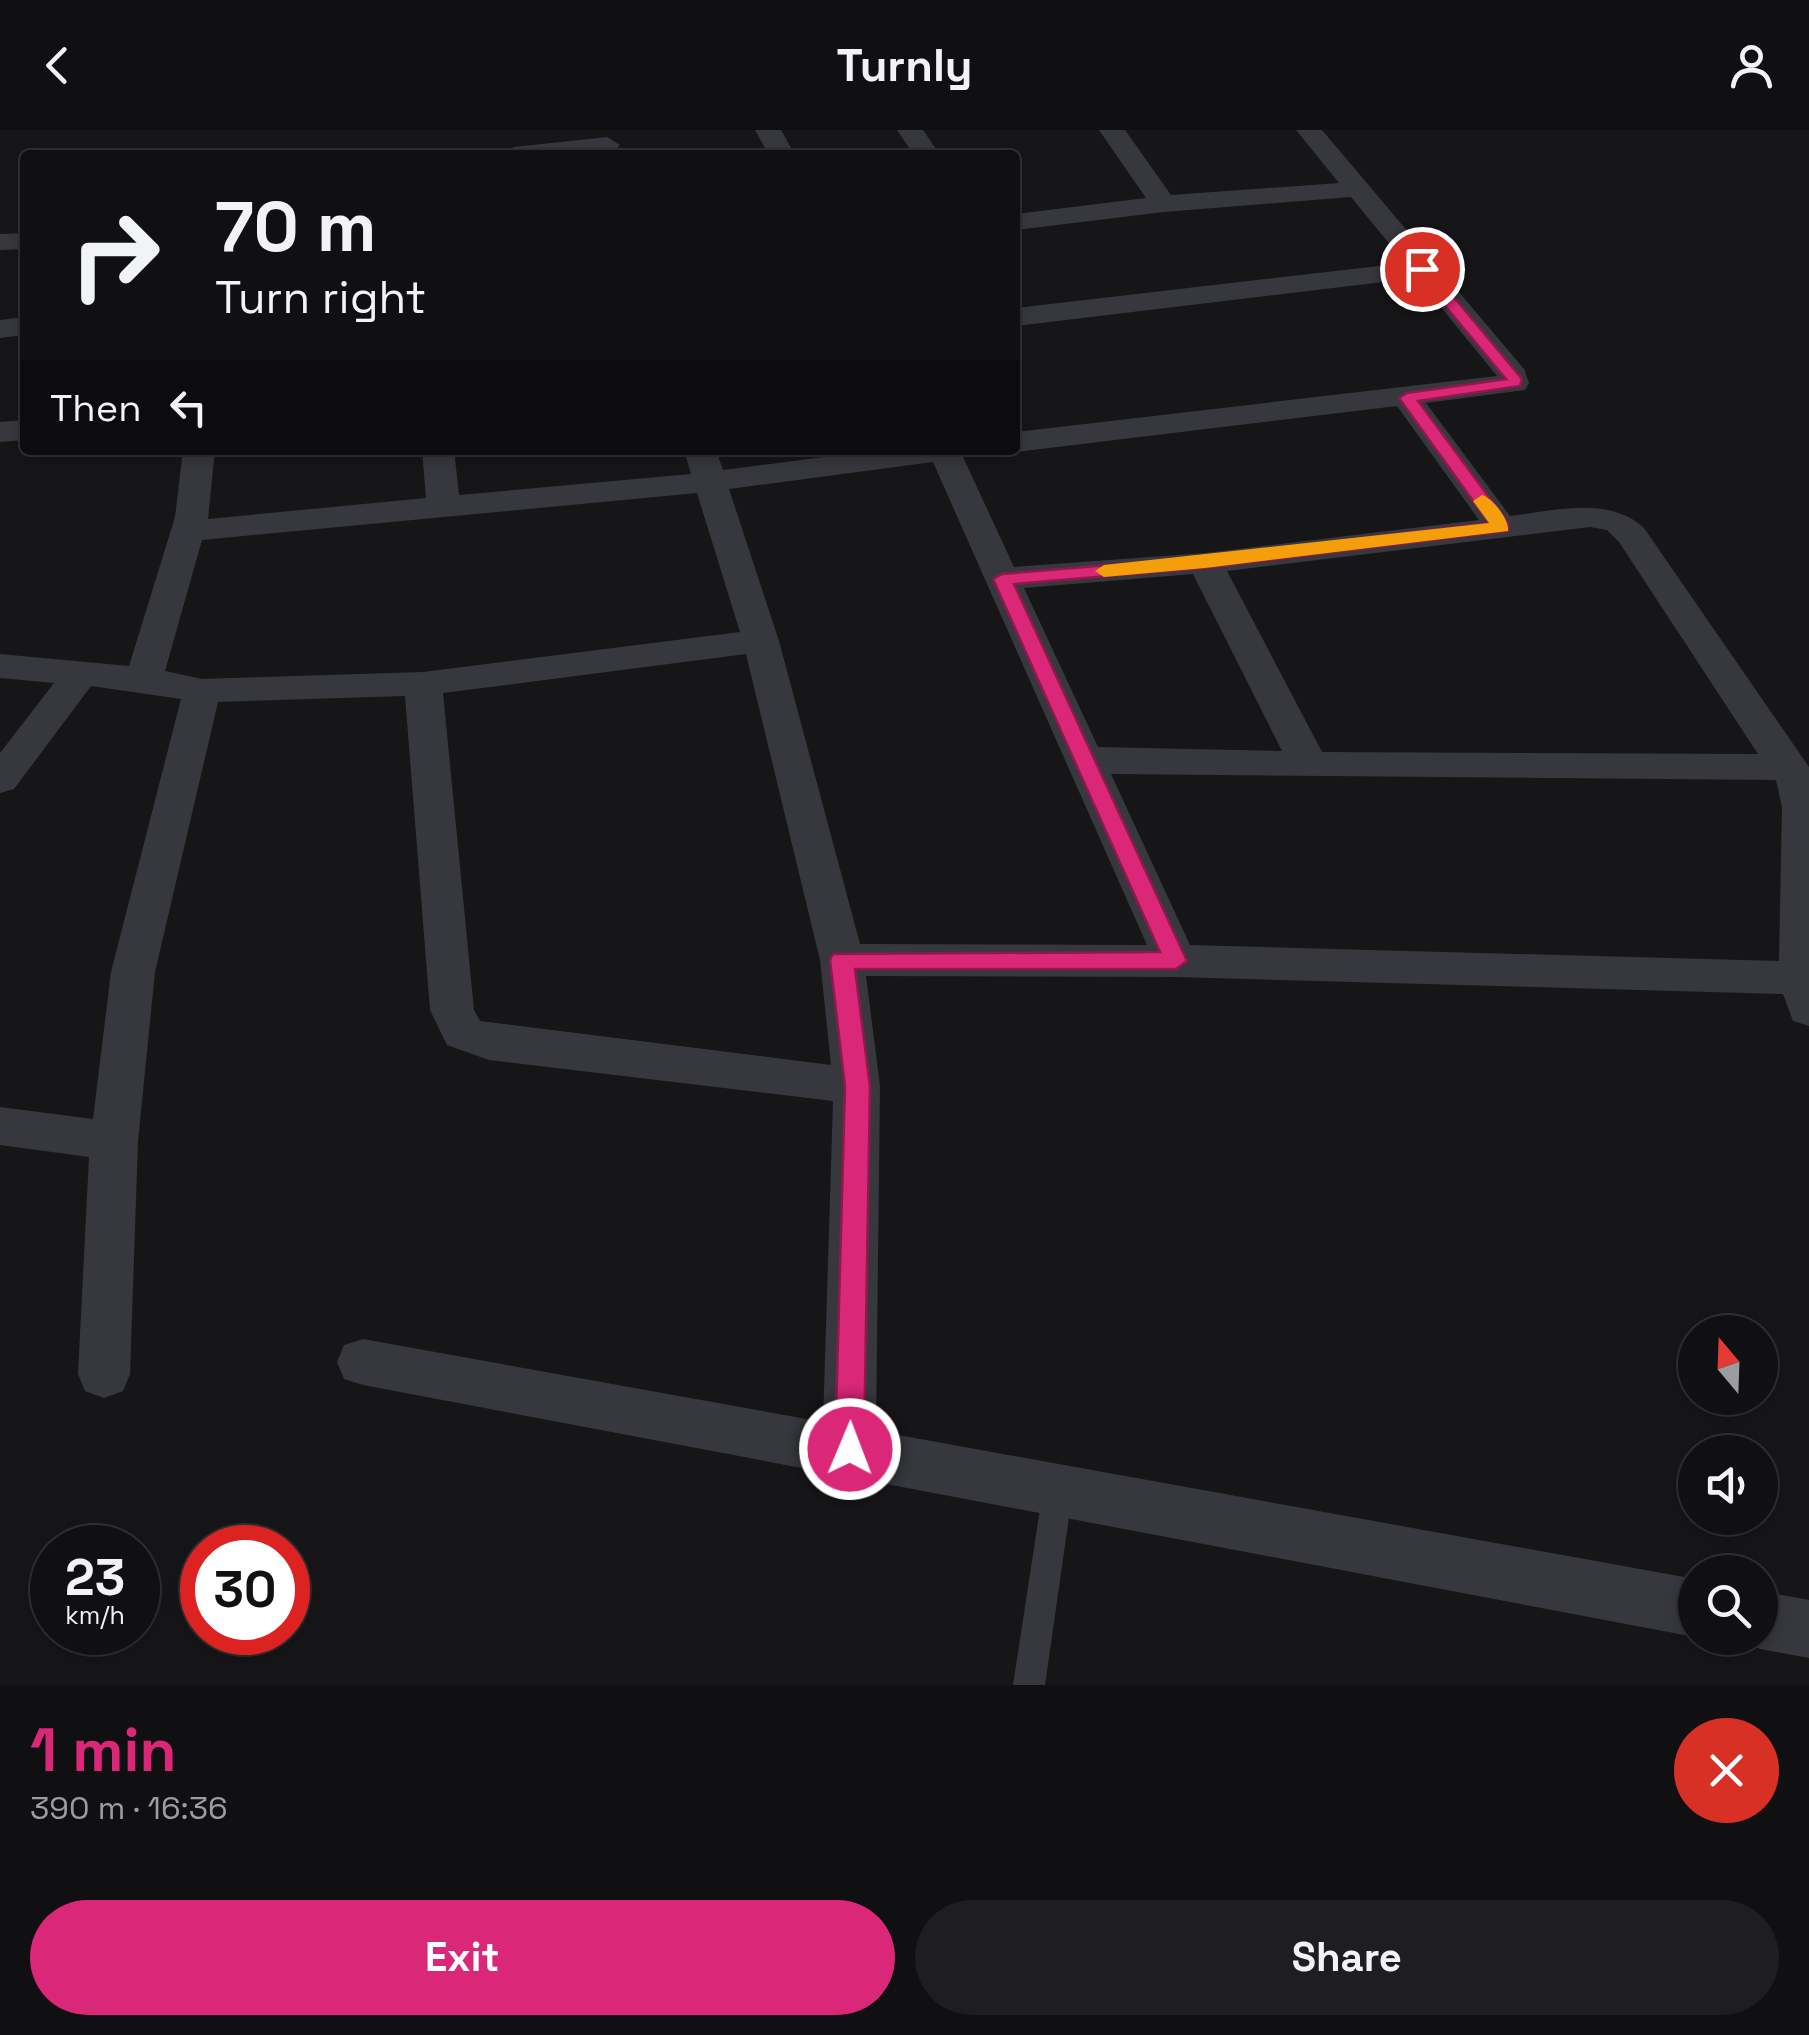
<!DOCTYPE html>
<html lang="en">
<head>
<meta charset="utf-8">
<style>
	:root { --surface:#101012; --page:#1e1e20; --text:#f1f3f6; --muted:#9c9d9f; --line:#303032; --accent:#db2777 }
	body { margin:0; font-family:"Space Grotesk",sans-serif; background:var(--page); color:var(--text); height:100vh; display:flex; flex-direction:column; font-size:38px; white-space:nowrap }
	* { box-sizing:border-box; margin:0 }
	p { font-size:32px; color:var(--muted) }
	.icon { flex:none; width:55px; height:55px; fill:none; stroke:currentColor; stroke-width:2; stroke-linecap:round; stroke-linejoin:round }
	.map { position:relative; height:1555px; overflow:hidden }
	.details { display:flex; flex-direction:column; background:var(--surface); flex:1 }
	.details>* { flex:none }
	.banner { position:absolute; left:20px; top:20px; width:1000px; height:305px; border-radius:10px; box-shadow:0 5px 15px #0003,0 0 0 2px var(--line); background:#101012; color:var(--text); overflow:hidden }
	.needle { width:65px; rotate:341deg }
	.controls { position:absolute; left:1678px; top:1185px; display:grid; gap:20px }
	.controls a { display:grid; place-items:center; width:100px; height:100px; border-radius:50%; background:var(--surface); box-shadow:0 5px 15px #0003,0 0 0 2px var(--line); font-size:50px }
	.speed { position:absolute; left:30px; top:1395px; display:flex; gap:20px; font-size:50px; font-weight:700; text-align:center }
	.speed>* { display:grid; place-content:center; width:130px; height:130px; border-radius:50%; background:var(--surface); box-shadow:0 5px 15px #0003,0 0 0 2px var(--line); line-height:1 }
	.speed small { font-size:25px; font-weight:400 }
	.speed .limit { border:15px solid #d22; background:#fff; color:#111 }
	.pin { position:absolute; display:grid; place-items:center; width:85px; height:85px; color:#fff; margin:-42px; border:5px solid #fff; border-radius:50%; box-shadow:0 2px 10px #0007 }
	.me { position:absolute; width:110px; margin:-55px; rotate:1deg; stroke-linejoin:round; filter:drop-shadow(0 0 8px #0008) }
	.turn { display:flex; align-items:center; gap:35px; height:210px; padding:0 30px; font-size:45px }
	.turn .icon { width:130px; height:130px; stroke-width:2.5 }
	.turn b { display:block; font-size:70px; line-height:85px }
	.then { display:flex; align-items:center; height:95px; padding:0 30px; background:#0003; gap:20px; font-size:38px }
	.round { display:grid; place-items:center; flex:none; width:105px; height:105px; border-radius:52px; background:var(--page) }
	.head { display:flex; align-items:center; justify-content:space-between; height:170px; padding:0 30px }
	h1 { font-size:60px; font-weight:700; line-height:75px; color:var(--accent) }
	.action { display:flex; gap:20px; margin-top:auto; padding:20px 30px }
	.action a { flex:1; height:115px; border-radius:60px; background:var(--accent); color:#fff; font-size:40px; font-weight:700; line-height:115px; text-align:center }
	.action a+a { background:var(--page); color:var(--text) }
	header { display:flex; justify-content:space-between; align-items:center; height:130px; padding:0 30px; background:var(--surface); font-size:45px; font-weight:700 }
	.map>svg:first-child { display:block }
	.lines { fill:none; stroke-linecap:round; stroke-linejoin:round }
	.service { fill:#37383d; fill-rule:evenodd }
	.minor { fill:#37383d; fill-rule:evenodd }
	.route { fill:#db2777; stroke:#8e194d; stroke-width:2.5 }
	.slow { fill:#f59e0b }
</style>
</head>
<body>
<header><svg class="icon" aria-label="back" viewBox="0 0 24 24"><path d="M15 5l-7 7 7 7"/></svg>Turnly<svg class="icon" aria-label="person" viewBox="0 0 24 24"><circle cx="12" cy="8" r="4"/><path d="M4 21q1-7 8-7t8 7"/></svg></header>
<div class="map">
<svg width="1809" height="1555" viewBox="0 0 1809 1555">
	<rect width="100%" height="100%" fill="#161618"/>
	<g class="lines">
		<path class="service" d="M1058 1345 1068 1349 1073 1359 1045 1555H1013L1043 1359 1048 1349Z"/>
		<g class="minor">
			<path d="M755 0H781L795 25H769Z"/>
			<path d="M897 0H923L940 25H914Z"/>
			<path d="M1099 0H1125L1171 65 1339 53 1296 0H1322L1524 239 1529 253 1525 260 1426 273 1510 386C1554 381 1608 365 1644 398L1809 637V896L1793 891 1783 864 1176 847 866 846 880 956 876 1301 1695 1449V1507L363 1255 344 1249 337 1232 344 1215 363 1209 823 1292 833 971 489 930 447 915 430 880 405 566 218 572 155 842 138 1011 130 1244 123 1261 104 1268 85 1261 78 1244 89 1027 0 1015V977L93 989 111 842 181 569 91 556 14 659 0 663V623L54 553 0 548V524L129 536 175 387 183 320H215L208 389 426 368 422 320H454L459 365 691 344 684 320H716L723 340 878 320H969L963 327 1014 437 1205 423 1479 390 1397 276 1015 322 1008 320H1015V302L1497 246 1417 148 1015 196V178L1405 133 1351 67 1164 82 1015 100V84L1146 68ZM933 332 1147 815 860 814 779 511 729 359ZM697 363 740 502 423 542 202 549 165 541 202 410ZM1590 397 1607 400 1619 412 1758 624 1322 622 1227 441ZM1193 444 1282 621 1098 617 1024 458ZM746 524 820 830 831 935 480 891 474 880 443 563ZM1111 644 1776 650 1782 677 1779 831 1190 815Z"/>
			<path d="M607 7 620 15 616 20 585 25H501L514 17Z"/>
			<path d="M25 103V119L0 120V104Z"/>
			<path d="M25 187V205L0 208V190Z"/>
			<path d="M25 290V310L0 312V292Z"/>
			<path d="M1760 1461 1809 1470V1528L1760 1519 1739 1510 1738 1508H1760Z"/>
		</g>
	</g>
	<path class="route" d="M1417 136H1428L1522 249 1520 256 1418 271 1508 393V401L1205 438 1014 454 1187 831 1176 839H855L870 956 864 1319 860 1329 850 1333 839 1329 835 1319 845 956 830 830 833 824 1160 822 993 449 1002 444 1205 427 1489 393 1399 268 1407 263 1506 249 1417 142Z"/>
	<path class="slow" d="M1482 365C1493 368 1510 391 1508 401L1205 438 1104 447 1095 441 1104 435 1489 393 1473 371Z"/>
</svg>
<div class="controls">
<a><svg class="needle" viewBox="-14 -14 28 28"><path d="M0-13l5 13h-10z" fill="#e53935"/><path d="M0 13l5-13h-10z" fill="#9c9d9f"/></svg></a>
<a><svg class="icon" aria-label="sound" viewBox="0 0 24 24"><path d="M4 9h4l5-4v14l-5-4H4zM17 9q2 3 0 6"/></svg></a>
<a><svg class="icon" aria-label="search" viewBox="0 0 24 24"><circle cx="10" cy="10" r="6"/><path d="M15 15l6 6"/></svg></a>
</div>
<div class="speed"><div>23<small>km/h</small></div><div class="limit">30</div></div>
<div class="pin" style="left:1422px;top:139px;background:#d93025"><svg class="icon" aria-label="arrive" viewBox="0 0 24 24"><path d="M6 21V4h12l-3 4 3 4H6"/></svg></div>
<svg class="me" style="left:850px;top:1319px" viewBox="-20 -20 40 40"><circle r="17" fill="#db2777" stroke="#fff" stroke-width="3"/><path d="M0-11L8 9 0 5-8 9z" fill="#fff"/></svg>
<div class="banner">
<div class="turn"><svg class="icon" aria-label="right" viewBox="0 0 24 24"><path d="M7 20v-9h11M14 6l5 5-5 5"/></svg><div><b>70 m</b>Turn right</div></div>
<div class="then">Then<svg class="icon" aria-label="left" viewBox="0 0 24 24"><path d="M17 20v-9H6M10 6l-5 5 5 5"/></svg></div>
</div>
</div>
<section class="details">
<div class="head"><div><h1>1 min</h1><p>390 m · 16:36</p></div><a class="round" style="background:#d93025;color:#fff"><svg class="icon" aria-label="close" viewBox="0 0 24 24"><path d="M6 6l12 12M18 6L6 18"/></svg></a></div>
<div class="action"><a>Exit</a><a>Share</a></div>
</section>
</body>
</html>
